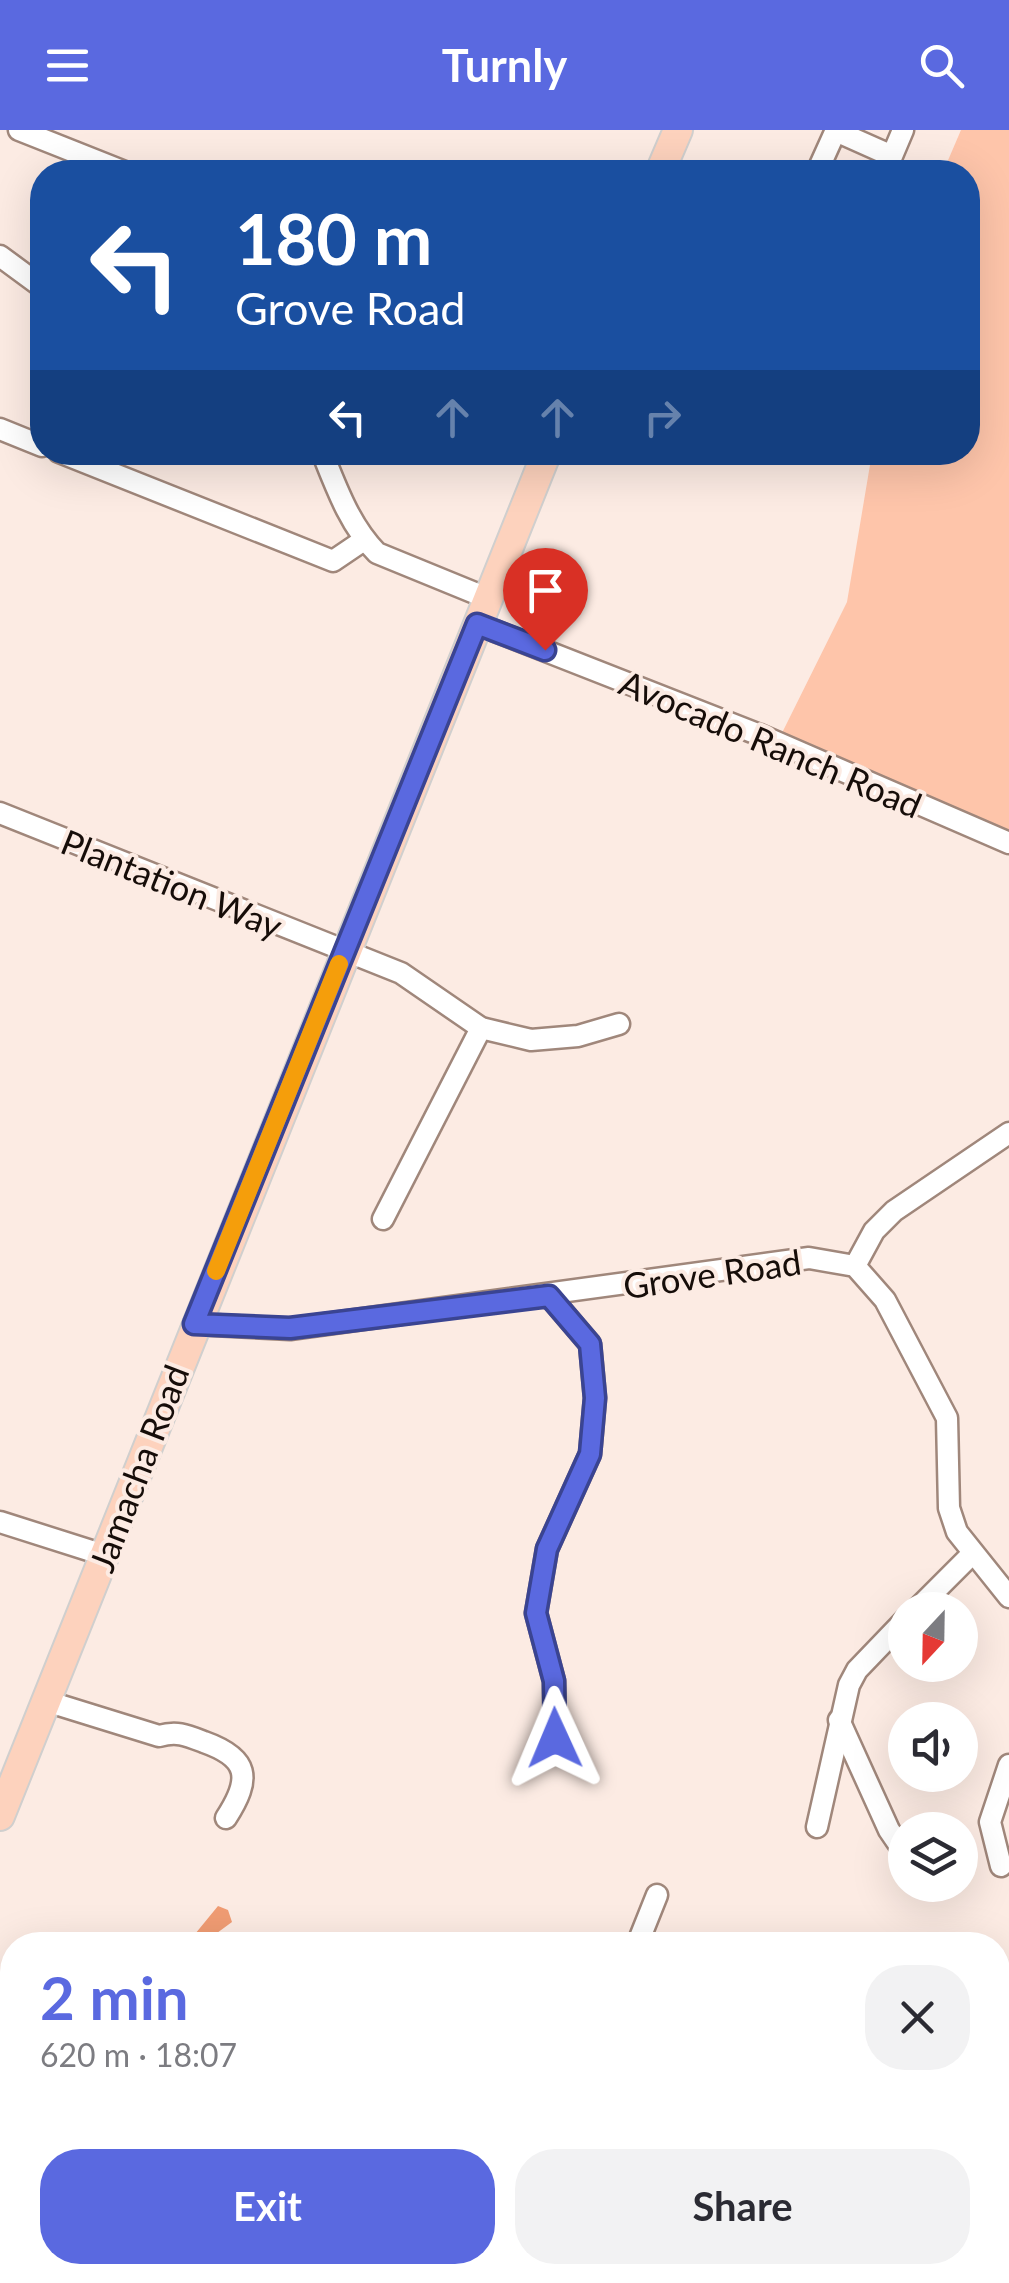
<!DOCTYPE html>
<html lang="en">
<head>
<meta charset="utf-8">
<style>
	:root { --surface:#fff; --page:#f2f2f3; --text:#2b2b33; --muted:#7c7c81; --accent:#5a69e0 }
	body { margin:0; font-family:Lato,sans-serif; background:var(--page); color:var(--text); height:100vh; display:flex; flex-direction:column; font-size:38px; white-space:nowrap }
	* { box-sizing:border-box; margin:0 }
	p { font-size:32px; color:var(--muted) }
	.icon { flex:none; width:55px; height:55px; fill:none; stroke:currentColor; stroke-width:2; stroke-linecap:round; stroke-linejoin:round }
	.map { position:relative; flex:1; overflow:hidden }
	.panel { position:absolute; left:0px; top:1802px; width:1010px; height:352px; display:flex; flex-direction:column; background:var(--surface); border-radius:40px 40px 0 0; box-shadow:0 10px 40px #0002 }
	.panel>* { flex:none }
	.top-card { position:absolute; left:30px; top:30px; width:950px; height:305px; border-radius:40px; box-shadow:0 10px 40px #0002; background:#1a4fa0; color:#fff; overflow:hidden }
	.needle { width:65px; rotate:202deg }
	.tools { position:absolute; left:888px; top:1462px; display:grid; gap:20px }
	.tools a { display:grid; place-items:center; width:90px; height:90px; border-radius:50%; background:var(--surface); box-shadow:0 10px 40px #0002; font-size:50px }
	.pin { position:absolute; display:grid; place-items:center; width:85px; height:85px; color:#fff; margin:-102px -42px; border-radius:50% 50% 50% 0; rotate:-45deg; box-shadow:0 0 10px #0007 }
	.pin .icon { rotate:45deg }
	.me { position:absolute; width:110px; margin:-55px; rotate:359deg; stroke-linejoin:round; filter:drop-shadow(0 0 8px #0008) }
	.turn { display:flex; align-items:center; gap:35px; height:210px; padding:0 40px; font-size:45px }
	.turn .icon { width:130px; height:130px; stroke-width:2.5 }
	.turn b { display:block; font-size:70px; line-height:85px }
	.lanes { display:flex; align-items:center; height:95px; padding:0 40px; background:#0003; justify-content:center; gap:50px; direction:ltr }
	.lanes .off { opacity:.35 }
	.round { display:grid; place-items:center; flex:none; width:105px; height:105px; border-radius:40px; background:var(--page) }
	.headline { display:flex; align-items:center; justify-content:space-between; height:170px; padding:0 40px }
	h1 { font-size:60px; font-weight:700; line-height:75px; color:var(--accent) }
	.button { display:flex; gap:20px; margin-top:auto; padding:20px 40px }
	.button a { flex:1; height:115px; border-radius:40px; background:var(--accent); color:#fff; font-size:40px; font-weight:700; line-height:115px; text-align:center }
	.button a+a { background:var(--page); color:var(--text) }
	header { display:flex; justify-content:space-between; align-items:center; height:130px; padding:0 40px; background:var(--accent); color:#fff; font-size:45px; font-weight:700 }
	.map>svg:first-child { display:block }
	.green { fill:#fec5aa }
	.water { fill:#f09c73 }
	.lines { fill:none; stroke-linecap:round; stroke-linejoin:round }
	.minor-casing { stroke:#a0877b; stroke-width:25 }
	.major-casing { stroke:#d0cfce; stroke-width:32 }
	.minor { stroke:#fff; stroke-width:20 }
	.major { stroke:#fdd2bd; stroke-width:28 }
	.route-casing { stroke:#3a4492; stroke-width:25 }
	.route { stroke:#5a69e0; stroke-width:18 }
	.slow { stroke:#f59e0b; stroke-width:18 }
	.labels { text-anchor:middle; dominant-baseline:central; stroke-width:8; stroke-linejoin:round; paint-order:stroke }
	.street-label { font-size:35px; fill:#160d09; stroke:#fcebe3 }
</style>
</head>
<body>
<header><svg class="icon" aria-label="menu" viewBox="0 0 24 24"><path d="M4 6h16M4 12h16M4 18h16"/></svg>Turnly<svg class="icon" aria-label="search" viewBox="0 0 24 24"><circle cx="10" cy="10" r="6"/><path d="M15 15l6 6"/></svg></header>
<div class="map">
<svg width="1009" height="2153" viewBox="0 0 1009 2153">
	<rect width="100%" height="100%" fill="#fcebe3"/>
	<path class="green" d="M961 0H1009V701L779 609 847 472 872 323 968 322V42H943Z"/>
	<path class="water" d="M218 1776 228 1780 232 1792 217 1803 213 1815H186Z"/>
	<g class="lines">
		<defs>
			<g id="minor">
				<path d="M19 0 125 42"/>
				<path d="M836 1 892 26 903 0"/>
				<path d="M817 42 836 0"/>
				<path d="M0 126 42 157"/>
				<path d="M0 299 42 316"/>
				<path d="M59 322 333 431 364 410"/>
				<path d="M322 322C336 357 350 396 377 423L487 468"/>
				<path d="M477 494 760 605 1009 713"/>
				<path d="M0 683 401 843 481 898 531 910 578 906 619 894"/>
				<path d="M383 1089 481 898"/>
				<path d="M855 1136 874 1101 894 1081 1009 1003"/>
				<path d="M549 1166 590 1214 595 1268 590 1324 547 1419 536 1483 554 1551 555 1608"/>
				<path d="M194 1194 290 1199 809 1128 855 1136 885 1170 947 1288 949 1378 957 1402 1009 1467"/>
				<path d="M0 1392 104 1425"/>
				<path d="M916 1480 971 1425"/>
				<path d="M46 1571 159 1606C177 1601 186 1605 204 1612 249 1628 252 1648 226 1688"/>
				<path d="M839 1590 889 1700 904 1722"/>
				<path d="M817 1697 849 1555 857 1540 905 1490"/>
				<path d="M1001 1736 990 1692 1009 1635"/>
				<path d="M637 1815 657 1765"/>
				<path d="M0 1927 12 1932"/>
				<path d="M561 2142 582 2153"/>
				<path d="M194 2153 197 2142"/>
				<path d="M844 2153 852 2142"/>
			</g>
			<g id="major">
				<path d="M660 42 678 0"/>
				<path d="M0 1686 547 322"/>
			</g>
		</defs>
		<use href="#minor" class="minor-casing"/>
		<use href="#major" class="major-casing"/>
		<use href="#minor" class="minor"/>
		<use href="#major" class="major"/>
	</g>
	<g class="lines">
		<defs>
			<path id="route" d="M545 520 477 494 194 1194 290 1198 549 1166 590 1214 595 1268 590 1324 547 1419 536 1483 554 1551 555 1608"/>
		</defs>
		<use href="#route" class="route-casing"/>
		<use href="#route" class="route"/>
		<path class="slow" d="M216 1141 339 834"/>
	</g>
	<g class="labels">
		<g class="street-label">
			<text transform="translate(771 613) rotate(23)">Avocado Ranch Road</text>
			<text transform="translate(172 753) rotate(22)">Plantation Way</text>
			<text transform="translate(712 1143) rotate(-8)">Grove Road</text>
			<text transform="translate(138 1338) rotate(-69)">Jamacha Road</text>
		</g>
	</g>
</svg>
<div class="tools">
<a><svg class="needle" viewBox="-14 -14 28 28"><path d="M0-13l5 13h-10z" fill="#e53935"/><path d="M0 13l5-13h-10z" fill="#7c7c81"/></svg></a>
<a><svg class="icon" aria-label="sound" viewBox="0 0 24 24"><path d="M4 9h4l5-4v14l-5-4H4zM17 9q2 3 0 6"/></svg></a>
<a><svg class="icon" aria-label="layers" viewBox="0 0 24 24"><path d="M12 4l9 5-9 5-9-5zM3 14l9 5 9-5"/></svg></a>
</div>
<div class="pin" style="left:545px;top:520px;background:#d93025"><svg class="icon" aria-label="arrive" viewBox="0 0 24 24"><path d="M6 21V4h12l-3 4 3 4H6"/></svg></div>
<svg class="me" style="left:555px;top:1608px" viewBox="-20 -20 40 40"><path d="M0-17L14 15 0 8-14 15z" fill="#5a69e0" stroke="#fff" stroke-width="4"/></svg>
<div class="top-card">
<div class="turn"><svg class="icon" aria-label="left" viewBox="0 0 24 24"><path d="M17 20v-9H6M10 6l-5 5 5 5"/></svg><div><b>180 m</b>Grove Road</div></div>
<div class="lanes"><svg class="icon" aria-label="left" viewBox="0 0 24 24"><path d="M17 20v-9H6M10 6l-5 5 5 5"/></svg><svg class="icon off" aria-label="ahead" viewBox="0 0 24 24"><path d="M12 20V5M6 11l6-6 6 6"/></svg><svg class="icon off" aria-label="ahead" viewBox="0 0 24 24"><path d="M12 20V5M6 11l6-6 6 6"/></svg><svg class="icon off" aria-label="right" viewBox="0 0 24 24"><path d="M7 20v-9h11M14 6l5 5-5 5"/></svg></div>
</div>
<section class="panel">
<div class="headline"><div><h1>2 min</h1><p>620 m · 18:07</p></div><a class="round"><svg class="icon" aria-label="close" viewBox="0 0 24 24"><path d="M6 6l12 12M18 6L6 18"/></svg></a></div>
<div class="button"><a>Exit</a><a>Share</a></div>
</section>
</div>
</body>
</html>
